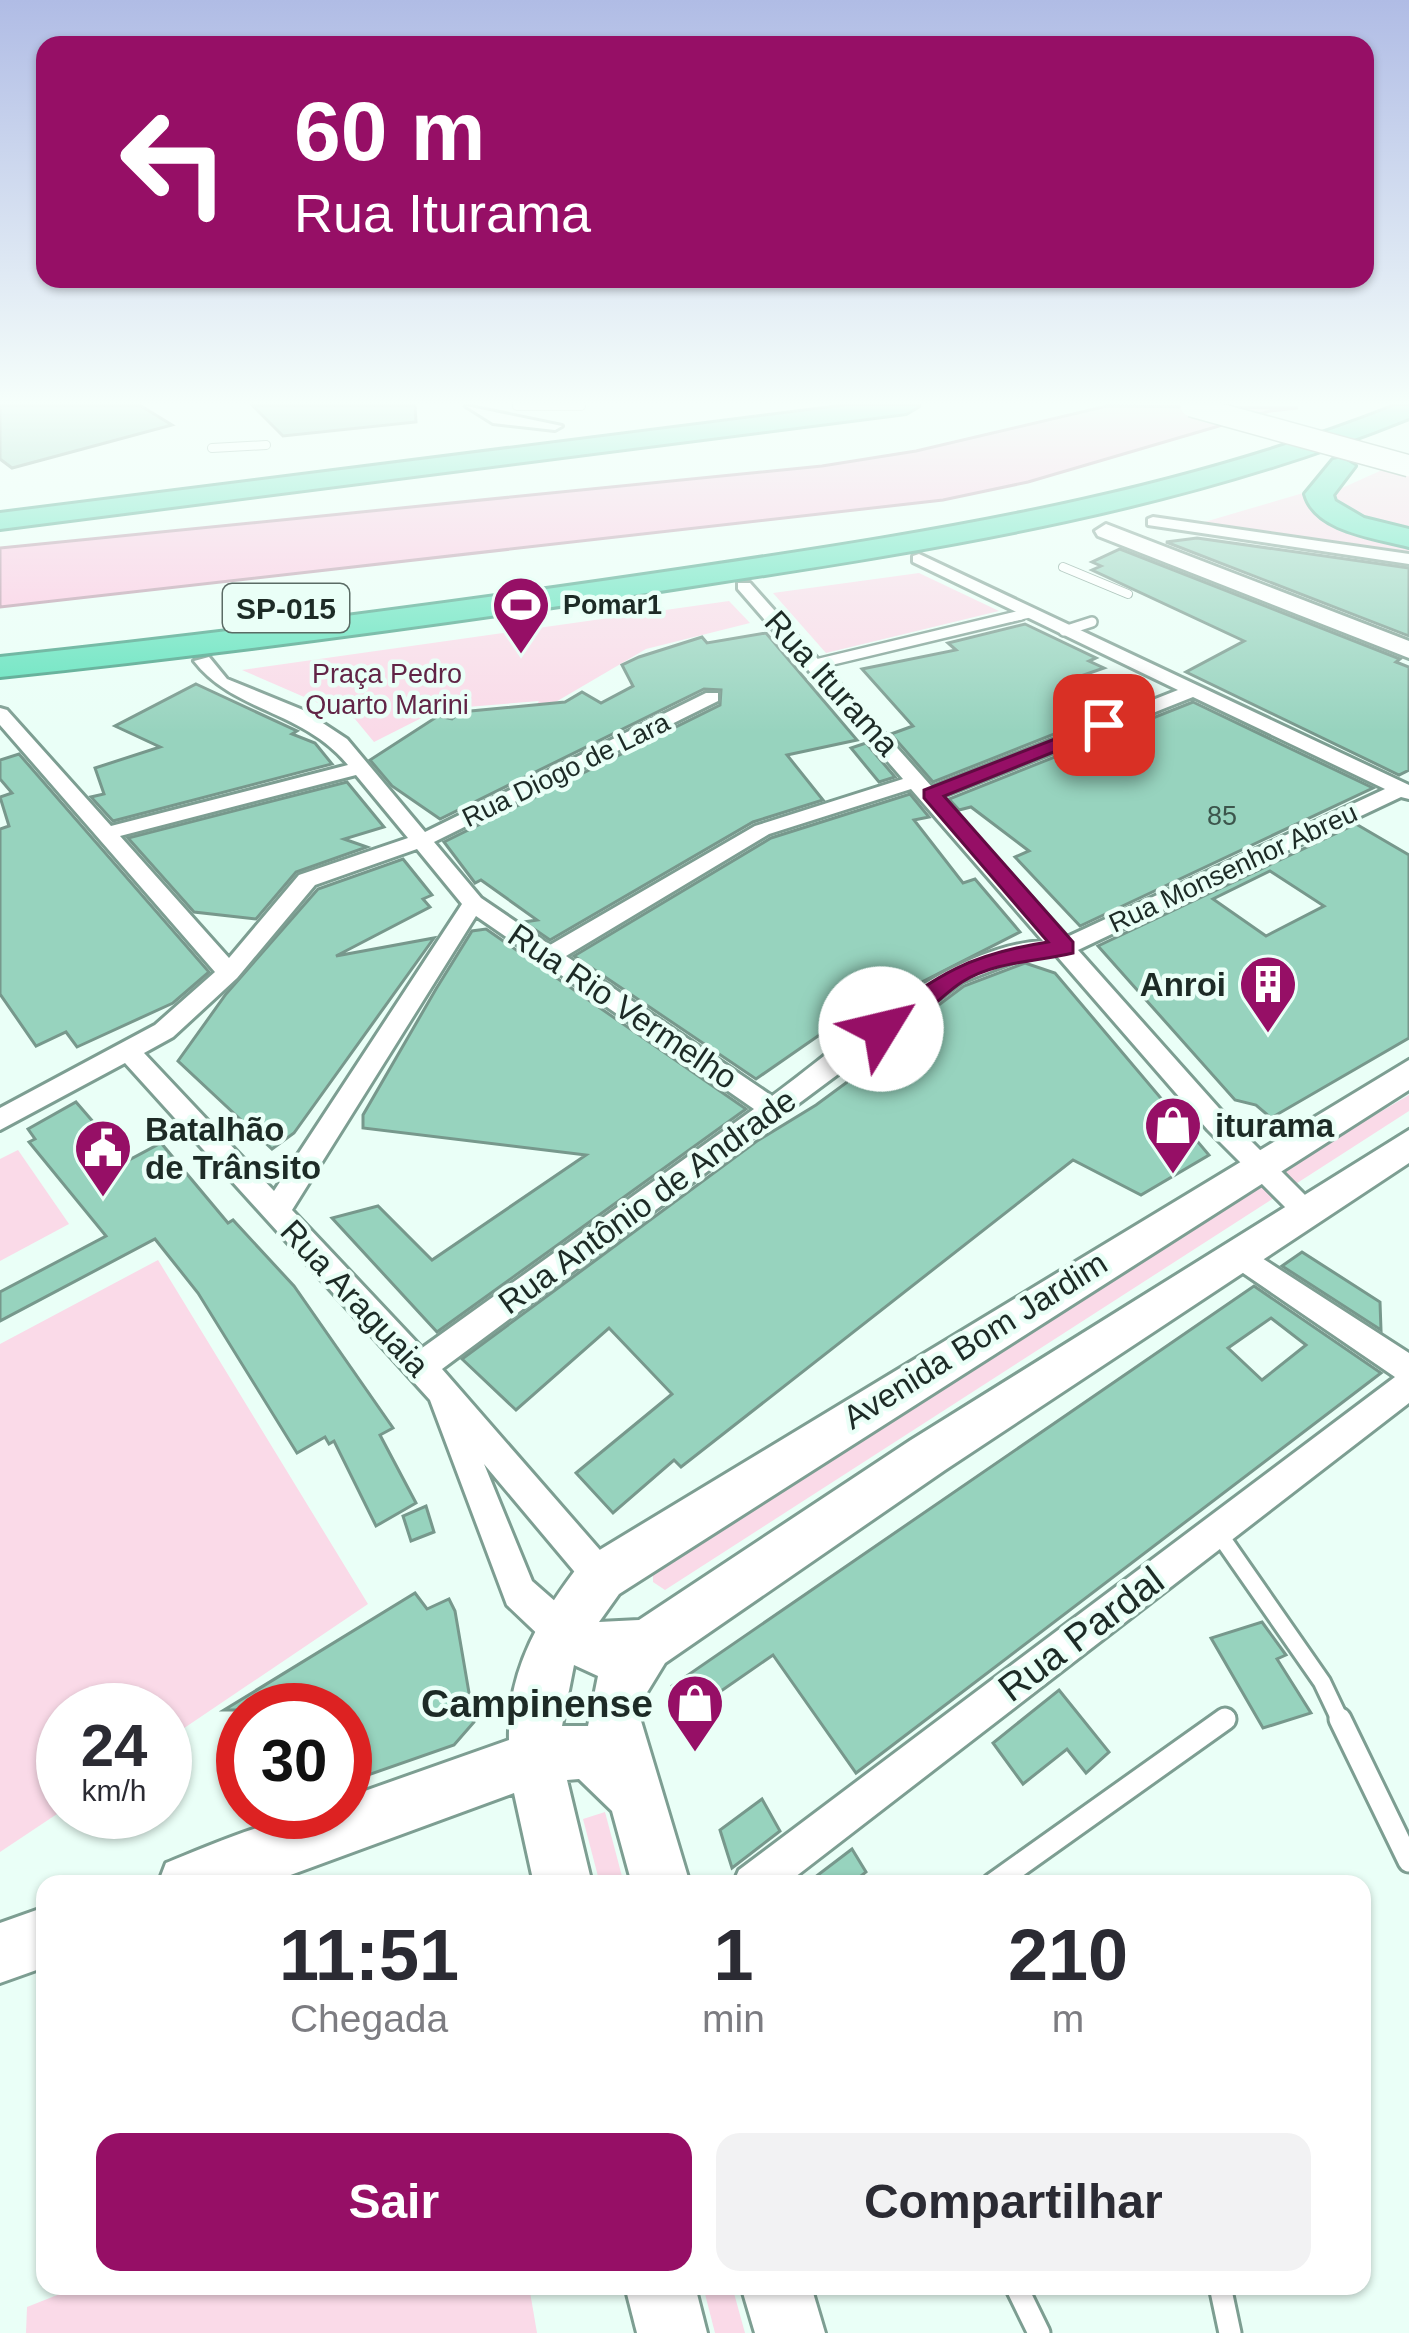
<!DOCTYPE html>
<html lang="pt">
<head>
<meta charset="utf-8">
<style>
	:root { --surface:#fff; --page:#f2f2f3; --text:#2b2b33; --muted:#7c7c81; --accent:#960f66 }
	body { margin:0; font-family:Arial,sans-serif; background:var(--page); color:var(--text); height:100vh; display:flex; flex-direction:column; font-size:45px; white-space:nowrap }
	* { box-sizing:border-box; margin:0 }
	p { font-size:39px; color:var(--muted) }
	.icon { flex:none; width:66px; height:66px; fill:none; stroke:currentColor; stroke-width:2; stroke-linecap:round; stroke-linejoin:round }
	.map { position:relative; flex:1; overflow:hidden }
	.sheet { position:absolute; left:36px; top:1875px; width:1335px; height:420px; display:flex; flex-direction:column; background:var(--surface); border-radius:24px; box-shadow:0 3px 9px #0004 }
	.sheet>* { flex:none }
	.hud { position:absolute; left:36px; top:36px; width:1338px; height:252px; border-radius:24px; box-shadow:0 3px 9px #0004; background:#960f66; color:#fff; overflow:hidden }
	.speed { position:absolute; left:36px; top:1683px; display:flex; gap:24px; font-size:60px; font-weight:700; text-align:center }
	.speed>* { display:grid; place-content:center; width:156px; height:156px; border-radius:50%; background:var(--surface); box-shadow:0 3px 9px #0004; line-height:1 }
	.speed small { font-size:30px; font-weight:400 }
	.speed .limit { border:18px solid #d22; background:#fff; color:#111 }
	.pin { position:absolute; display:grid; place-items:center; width:102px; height:102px; color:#fff; margin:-51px; border-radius:24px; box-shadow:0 6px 18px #0006 }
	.me { position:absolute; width:132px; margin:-66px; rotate:54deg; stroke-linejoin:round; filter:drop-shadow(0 0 9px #0008) }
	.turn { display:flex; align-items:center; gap:42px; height:252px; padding:0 60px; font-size:54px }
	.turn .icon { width:156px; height:156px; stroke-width:2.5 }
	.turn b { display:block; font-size:84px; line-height:102px }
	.eta { display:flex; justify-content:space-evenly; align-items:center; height:204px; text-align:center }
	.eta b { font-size:72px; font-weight:700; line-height:84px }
	.button { display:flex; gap:24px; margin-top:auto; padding:24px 60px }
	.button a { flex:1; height:138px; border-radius:24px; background:var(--accent); color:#fff; font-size:48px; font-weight:700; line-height:138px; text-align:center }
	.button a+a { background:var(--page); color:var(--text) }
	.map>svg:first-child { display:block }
	.green { fill:#fadae8 }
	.water { fill:#fdc7e1; stroke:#ba98a9; stroke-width:3 }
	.building { fill:#97d3be; stroke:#77988c; stroke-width:3; fill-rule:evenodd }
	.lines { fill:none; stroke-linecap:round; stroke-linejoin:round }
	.lane-far3-casing { stroke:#7d9e92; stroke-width:10 }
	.lane-far2-casing { stroke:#7d9e92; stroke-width:14 }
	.lane-far1-casing { stroke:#7d9e92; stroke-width:22 }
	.lane-casing { stroke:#7d9e92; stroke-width:27 }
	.street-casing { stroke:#7d9e92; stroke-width:6 }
	.secondary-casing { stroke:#7d9e92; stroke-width:6 }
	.highway-casing { stroke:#49a288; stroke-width:6 }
	.lane-far3 { stroke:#fff; stroke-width:8 }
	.lane-far2 { stroke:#fff; stroke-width:9 }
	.lane-far1 { stroke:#fff; stroke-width:16 }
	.lane { stroke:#fff; stroke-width:21 }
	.street { fill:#fff; fill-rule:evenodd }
	.secondary { fill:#fff; fill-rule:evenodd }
	.highway { fill:#60e2bc; fill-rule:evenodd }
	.secondary-bridge-casing { stroke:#7d9e92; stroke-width:24; stroke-linecap:butt }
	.secondary-bridge { stroke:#fff; stroke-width:21 }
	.route { fill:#960f66; stroke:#620a42; stroke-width:3 }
	.labels { text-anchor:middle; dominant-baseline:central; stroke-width:9; stroke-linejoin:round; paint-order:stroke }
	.far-poi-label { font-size:27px; font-weight:bold; fill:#1d2b26; stroke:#eafff7; text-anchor:start }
	.far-park-label { font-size:27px; fill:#612446; stroke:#eafff7 }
	.far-street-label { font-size:27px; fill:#1d2b26; stroke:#eafff7 }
	.number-label { font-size:27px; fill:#3c554c }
	.shield { fill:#eafff7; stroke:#5a6b65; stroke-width:3 }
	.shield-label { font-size:30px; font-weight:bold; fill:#1d2b26 }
	.street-label { font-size:33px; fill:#1d2b26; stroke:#eafff7 }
	.poi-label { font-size:33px; font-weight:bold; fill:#1d2b26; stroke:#eafff7; text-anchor:start }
	.near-street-label { font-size:39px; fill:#1d2b26; stroke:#eafff7 }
	.near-poi-label { font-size:39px; font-weight:bold; fill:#1d2b26; stroke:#eafff7; text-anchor:end }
</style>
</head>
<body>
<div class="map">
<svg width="1409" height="2333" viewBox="0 0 1409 2333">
	<rect width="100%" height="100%" fill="#eafff7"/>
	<g class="green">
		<path d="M1391 466 1409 471V556L1201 523 1310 491 1331 493Z"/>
		<path d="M919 573 999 611 826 653 773 593Z"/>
		<path d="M729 601 750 623 646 649 542 710 535 707 539 701 467 707 459 699 374 742 355 719 242 670Z"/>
		<path d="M1409 1095V1111L665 1590 653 1582V1570L1271 1176Z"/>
		<path d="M18 1150 69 1224 0 1261V1159Z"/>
		<path d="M158 1260 368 1604 165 1741V1710H63V1810L0 1852V1344Z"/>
		<path d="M605 1812 624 1884H600L583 1819Z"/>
		<path d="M80 2286H529L537 2333H26L27 2307Z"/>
		<path d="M703 2286H732L745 2333H715Z"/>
	</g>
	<path class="water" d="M1107 406 1298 408 1270 411 1028 482 943 500 0 607V548L822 466 916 451Z"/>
	<g class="building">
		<path d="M0 406H141L172 425 12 468 0 459Z"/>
		<path d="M253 406H415L416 422 283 436Z"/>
		<path d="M1197 538 1409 568V636L1166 542Z"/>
		<path d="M1120 549 1400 659 1396 662 1409 667V770L1399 775 1186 672 1244 641 1092 570 1101 566 1092 562Z"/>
		<path d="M1025 624 1096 658 1089 661 1104 668 1078 677 1125 706 933 782 891 734 913 726 862 669 956 650 948 643Z"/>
		<path d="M766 633 857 740 787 755 823 800 753 822 550 940 524 922 537 920 481 880 475 883 444 842 720 705 721 690 704 689 440 819 392 786 370 760 438 716 452 719 460 712 565 702 582 692 601 703 633 686 622 665 639 657 702 637 707 643Z"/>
		<path d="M196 684 297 731 292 734 315 743 332 764 113 821 91 797 104 794 95 768 160 747 115 726Z"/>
		<path d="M1193 702 1373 788 1080 926 1015 857 1029 851 971 807 959 810 949 799Z"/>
		<path d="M866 743 895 777 879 782 851 748Z"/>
		<path d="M19 754 209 972 173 1003 77 1047 66 1032 36 1046 0 994V829L9 826 0 797 12 793 0 779V760Z"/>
		<path d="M347 782 384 827 344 839 367 847 296 872 256 919 194 912 128 838Z"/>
		<path d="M910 794 929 817 914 820 963 883 975 879 1020 932 912 987 903 977 756 1079 574 956 771 838Z"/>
		<path d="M1356 824 1409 855V1038L1271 1118 1256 1105 1235 1100 1098 946ZM1270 871 1324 906 1266 936 1213 899Z"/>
		<path d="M403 859 432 895 423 899 430 907 336 956 434 938 294 1133 272 1149 178 1061 226 994 318 889Z"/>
		<path d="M486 929 746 1109 437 1332 332 1218 378 1206 432 1260 586 1155 363 1128V1115L436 989 472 931Z"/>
		<path d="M1025 963 1055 973 1209 1155 1141 1195 1073 1160 681 1467 674 1460 613 1513 576 1473 672 1394 609 1328 516 1410 462 1359 757 1141 816 1105 937 1016 932 1010 964 986Z"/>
		<path d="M76 1102 127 1161 161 1143 228 1223 233 1220 294 1286 393 1428 380 1435 416 1503 376 1526 334 1441 329 1444 325 1437 297 1453 198 1293 155 1239 0 1321V1292L106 1236 29 1142 35 1139 28 1129Z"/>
		<path d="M1302 1252 1380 1302 1381 1330 1282 1266Z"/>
		<path d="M1254 1286 1381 1373 856 1773 773 1655 682 1718 672 1686ZM1271 1318 1306 1345 1262 1380 1228 1348Z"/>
		<path d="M426 1506 434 1532 411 1541 403 1516Z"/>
		<path d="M415 1593 427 1609 449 1599 455 1611 474 1722 454 1745 345 1783V1710H224Z"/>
		<path d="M1262 1622 1286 1655 1277 1659 1311 1713 1263 1728 1211 1638Z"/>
		<path d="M1059 1690 1109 1752 1086 1773 1067 1749 1023 1784 993 1743Z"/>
		<path d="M762 1799 780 1831 732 1868 720 1830Z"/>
		<path d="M852 1849 866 1872 851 1884H806Z"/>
	</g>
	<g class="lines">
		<defs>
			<g id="lane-far3">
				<path d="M517 406H581"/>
				<path d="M212 448 266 445"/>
				<path d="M1063 567 1128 594"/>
				<path d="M1009 618 1027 614"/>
			</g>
			<g id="lane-far2">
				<path d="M1064 631 1092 622"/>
				<path d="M816 664 1021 615"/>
			</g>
			<g id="lane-far1">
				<path d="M1217 1531 1322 1682 1341 1722"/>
				<path d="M1221 1722 1227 1718"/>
			</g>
			<g id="lane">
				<path d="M1340 1719 1409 1861"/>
				<path d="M993 1884 1225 1719"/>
				<path d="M1016 2286 1039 2333"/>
				<path d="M1220 2286 1230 2333"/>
			</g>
			<g id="street">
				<path d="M466 406 562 426 555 430 493 423Z"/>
				<path d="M1153 517 1409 554V564L1148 525V519Z"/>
				<path d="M919 554 1409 785V799L1401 797 1078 950 1226 1116 1319 1209 1315 1217H1295L1208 1130 1056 955 1030 956 962 982 442 1369 613 1565 618 1577 613 1589 601 1594 589 1589 484 1464 532 1581 573 1617 578 1630 573 1643 560 1648 547 1643 507 1605 430 1400 125 1063 0 1130V1108L155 1025 215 972 0 725V708L7 710 111 826 348 765C303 710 233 712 194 661L209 657 227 679 303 710 347 739 425 832 706 693H718V701L434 842 481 898 550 945 755 826 903 779 738 589V583H750L932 787 1178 690 913 562V556ZM1193 697 1385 789 1067 937 941 797ZM356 775 408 838 299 875 229 958 120 836ZM911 789 1043 941C948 946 847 1041 772 1096L566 956 769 834ZM417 849 462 904 274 1191 144 1053 173 1037 237 978 315 885ZM476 916 754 1109 422 1348 292 1210Z"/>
				<path d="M1237 1242 1409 1353V1403L786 1884H733L739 1870 1395 1377 1227 1262 1223 1254 1227 1246Z"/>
			</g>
			<g id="secondary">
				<path d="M1106 524 1409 641V658L1098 536 1095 531Z"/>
				<path d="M1409 1060V1090L619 1594 599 1622 639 1620 911 1440 1409 1130V1163L945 1470 665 1663 646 1694 641 1721 690 1884H632L612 1811 579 1779 567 1780 592 1884H534L514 1793 266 1884H158L166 1863C223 1840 284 1812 345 1812V1798L509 1740C507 1668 542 1613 583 1560ZM574 1665 598 1676 588 1726H562Z"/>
				<path d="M45 1907V1967L0 1983V1923Z"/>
				<path d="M625 2286H695L707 2333H637Z"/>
				<path d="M741 2286H811L825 2333H755Z"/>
			</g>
			<g id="highway">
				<path d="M848 406H918L906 413 0 529V513Z"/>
				<path d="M1395 406H1409V418C1185 509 950 547 712 583 475 620 238 652 0 677V657C236 632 470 601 705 566 941 531 1172 494 1395 406Z"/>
				<path d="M1342 458 1355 466 1333 495 1335 501 1364 518 1409 529V547C1376 538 1315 532 1305 494L1333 460Z"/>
			</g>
		</defs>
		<use href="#lane-far3" class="lane-far3-casing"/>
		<use href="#lane-far2" class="lane-far2-casing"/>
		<use href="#lane-far1" class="lane-far1-casing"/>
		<use href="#lane" class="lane-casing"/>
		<use href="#street" class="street-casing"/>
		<use href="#secondary" class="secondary-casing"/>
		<use href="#highway" class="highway-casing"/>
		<use href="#lane-far3" class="lane-far3"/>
		<use href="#lane-far2" class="lane-far2"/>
		<use href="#lane-far1" class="lane-far1"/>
		<use href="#lane" class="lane"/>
		<use href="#street" class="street"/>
		<use href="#secondary" class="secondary"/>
		<use href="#highway" class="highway"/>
		<defs>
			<path id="secondary-bridge" d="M1191 406 1409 466"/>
		</defs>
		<use href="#secondary-bridge" class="secondary-bridge-casing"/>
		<use href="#secondary-bridge" class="secondary-bridge"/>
	</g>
	<linearGradient id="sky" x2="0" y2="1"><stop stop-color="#b0bce5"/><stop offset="0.55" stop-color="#f6fffb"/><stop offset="1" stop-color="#f6fffb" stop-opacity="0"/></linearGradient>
	<rect width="1409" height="733" fill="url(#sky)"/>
	<path class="route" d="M1104 720 1114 725 1111 729 944 796 1073 942V953C1035 962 996 961 962 982 938 997 901 1042 873 1035V1023C939 975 965 955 1048 942L924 798V790Z"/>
	<defs>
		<symbol id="stadium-pin" viewBox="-11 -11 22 30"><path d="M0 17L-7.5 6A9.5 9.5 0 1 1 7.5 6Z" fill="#960f66" stroke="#eafff7"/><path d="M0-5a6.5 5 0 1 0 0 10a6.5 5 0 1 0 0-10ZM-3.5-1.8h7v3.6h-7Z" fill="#fff"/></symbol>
		<symbol id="building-pin" viewBox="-11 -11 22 30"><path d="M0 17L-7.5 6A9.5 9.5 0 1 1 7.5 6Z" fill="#960f66" stroke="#eafff7"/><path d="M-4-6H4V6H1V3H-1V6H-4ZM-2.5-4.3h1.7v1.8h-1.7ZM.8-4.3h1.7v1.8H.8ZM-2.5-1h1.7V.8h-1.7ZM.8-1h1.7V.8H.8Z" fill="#fff"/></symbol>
		<symbol id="shop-pin" viewBox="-11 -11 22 30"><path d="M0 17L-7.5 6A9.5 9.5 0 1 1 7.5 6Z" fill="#960f66" stroke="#eafff7"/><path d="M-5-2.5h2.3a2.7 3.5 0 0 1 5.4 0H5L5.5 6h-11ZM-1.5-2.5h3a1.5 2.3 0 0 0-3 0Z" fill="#fff"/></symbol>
		<symbol id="civic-pin" viewBox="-11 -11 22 30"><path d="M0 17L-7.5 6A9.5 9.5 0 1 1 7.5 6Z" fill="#960f66" stroke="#eafff7"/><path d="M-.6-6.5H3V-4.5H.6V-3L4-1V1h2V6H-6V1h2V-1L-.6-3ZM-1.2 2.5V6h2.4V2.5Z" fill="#fff"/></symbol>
	</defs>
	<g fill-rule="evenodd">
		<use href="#stadium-pin" x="488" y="572" width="66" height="90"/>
		<use href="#building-pin" x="1235" y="951" width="66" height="90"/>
		<use href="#shop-pin" x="1140" y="1092" width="66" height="90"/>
		<use href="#civic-pin" x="70" y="1115" width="66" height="90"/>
		<use href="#shop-pin" x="662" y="1670" width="66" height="90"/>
	</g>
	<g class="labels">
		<g class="far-poi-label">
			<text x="563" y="605">Pomar1</text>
		</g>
		<g class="far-park-label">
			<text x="387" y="674">Praça Pedro<tspan x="387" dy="31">Quarto Marini</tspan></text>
		</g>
		<g class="far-street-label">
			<text transform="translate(566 770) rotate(-26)">Rua Diogo de Lara</text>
			<text transform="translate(1233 868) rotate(-25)">Rua Monsenhor Abreu</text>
		</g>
		<g class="number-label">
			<text x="1222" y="816">85</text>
		</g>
		<rect class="shield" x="223" y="584" width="126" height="48" rx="9"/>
		<g class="shield-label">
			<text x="286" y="608">SP-015</text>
		</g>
		<g class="street-label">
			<text transform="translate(832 683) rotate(48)">Rua Iturama</text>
			<text transform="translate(623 1006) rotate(34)">Rua Rio Vermelho</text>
			<text transform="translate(647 1201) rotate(-36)">Rua Antônio de Andrade</text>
			<text transform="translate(355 1298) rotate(47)">Rua Araguaia</text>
			<text transform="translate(975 1340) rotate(-32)">Avenida Bom Jardim</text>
		</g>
		<g class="poi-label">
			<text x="1226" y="984" text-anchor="end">Anroi</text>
			<text x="1215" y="1125">iturama</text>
			<text x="145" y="1129">Batalhão<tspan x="145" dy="38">de Trânsito</tspan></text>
		</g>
		<g class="near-street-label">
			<text transform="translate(1081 1634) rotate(-37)">Rua Pardal</text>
		</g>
		<g class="near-poi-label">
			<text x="653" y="1703">Campinense</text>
		</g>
	</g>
</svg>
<div class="speed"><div>24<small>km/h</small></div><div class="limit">30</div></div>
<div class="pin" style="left:1104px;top:725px;background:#d93025"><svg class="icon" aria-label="arrive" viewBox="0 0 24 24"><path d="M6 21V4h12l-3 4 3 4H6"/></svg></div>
<svg class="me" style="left:881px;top:1029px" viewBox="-20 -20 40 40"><circle r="19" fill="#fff"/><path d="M0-13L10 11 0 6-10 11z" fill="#960f66"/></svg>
<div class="hud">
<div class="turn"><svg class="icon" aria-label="left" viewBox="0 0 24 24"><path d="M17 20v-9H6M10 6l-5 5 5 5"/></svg><div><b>60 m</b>Rua Iturama</div></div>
</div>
<section class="sheet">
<div class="eta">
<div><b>11:51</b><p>Chegada</p></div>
<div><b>1</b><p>min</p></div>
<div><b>210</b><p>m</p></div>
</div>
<div class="button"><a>Sair</a><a>Compartilhar</a></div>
</section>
</div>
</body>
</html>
